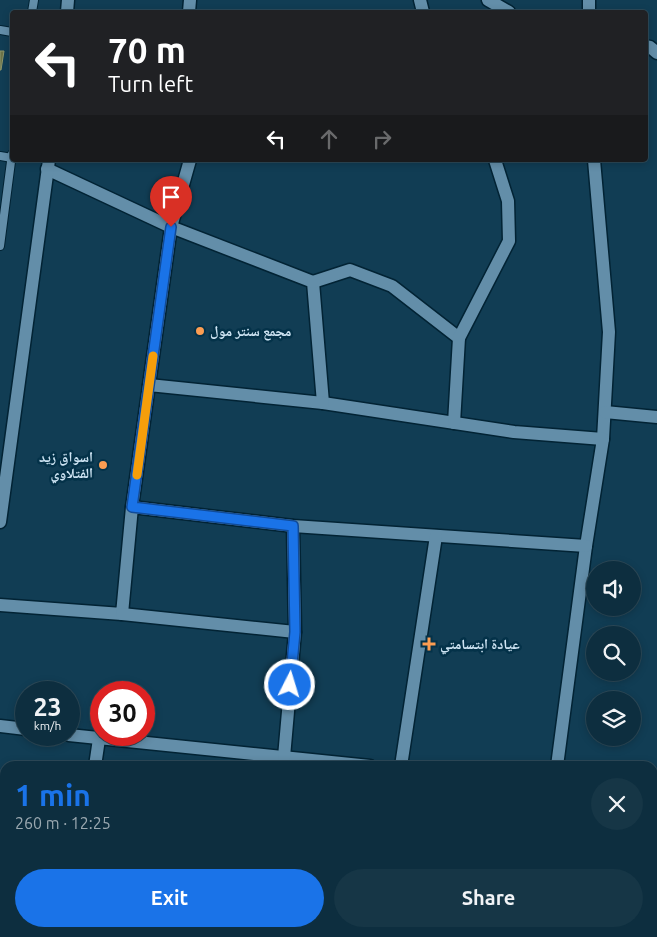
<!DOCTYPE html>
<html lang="en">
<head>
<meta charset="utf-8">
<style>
	:root { --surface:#0d2e3f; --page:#163646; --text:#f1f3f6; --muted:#9aa8b0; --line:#2d4a59; --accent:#1a73e8 }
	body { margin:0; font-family:Ubuntu,"Noto Naskh Arabic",sans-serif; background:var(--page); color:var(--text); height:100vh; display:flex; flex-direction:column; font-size:19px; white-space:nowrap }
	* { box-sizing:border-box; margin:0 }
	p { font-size:16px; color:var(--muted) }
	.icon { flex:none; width:28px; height:28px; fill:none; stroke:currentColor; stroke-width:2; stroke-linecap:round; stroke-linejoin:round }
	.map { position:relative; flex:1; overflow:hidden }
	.details { position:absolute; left:0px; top:761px; width:658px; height:176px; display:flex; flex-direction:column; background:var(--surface); border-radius:15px 15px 0 0; box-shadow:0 2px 8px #0003,0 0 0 1px var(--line) }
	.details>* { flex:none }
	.hud { position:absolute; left:10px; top:10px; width:638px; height:152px; border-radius:5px; box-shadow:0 2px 8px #0003,0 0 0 1px var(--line); background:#202124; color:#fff; overflow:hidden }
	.fabs { position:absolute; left:586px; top:561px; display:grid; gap:10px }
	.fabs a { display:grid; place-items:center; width:55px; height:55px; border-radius:50%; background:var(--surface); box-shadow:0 2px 8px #0003,0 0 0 1px var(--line); font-size:25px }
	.speed { position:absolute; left:15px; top:681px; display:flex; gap:10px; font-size:25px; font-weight:700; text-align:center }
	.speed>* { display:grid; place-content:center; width:65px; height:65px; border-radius:50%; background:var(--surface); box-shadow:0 2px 8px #0003,0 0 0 1px var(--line); line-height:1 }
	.speed small { font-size:12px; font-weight:400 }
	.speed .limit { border:8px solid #d22; background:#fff; color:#111 }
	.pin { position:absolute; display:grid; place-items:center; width:42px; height:42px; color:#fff; margin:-51px -21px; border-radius:50% 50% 50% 0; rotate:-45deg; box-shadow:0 0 5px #0007 }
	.pin .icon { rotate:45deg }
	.me { position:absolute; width:55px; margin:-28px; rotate:5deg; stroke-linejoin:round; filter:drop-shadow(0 0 4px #0008) }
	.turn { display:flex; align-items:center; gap:18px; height:105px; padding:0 15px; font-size:22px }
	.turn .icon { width:65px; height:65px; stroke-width:2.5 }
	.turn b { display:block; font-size:35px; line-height:42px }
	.lanes { display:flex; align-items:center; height:48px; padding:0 15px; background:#0003; justify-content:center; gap:25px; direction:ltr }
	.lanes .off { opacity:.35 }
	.round { display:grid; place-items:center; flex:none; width:52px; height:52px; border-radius:26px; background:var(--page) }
	.overview { display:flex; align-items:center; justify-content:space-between; height:85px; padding:0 15px }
	h1 { font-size:30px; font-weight:600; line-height:38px; color:var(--accent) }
	.cta { display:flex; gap:10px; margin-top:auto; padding:10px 15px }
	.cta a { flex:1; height:58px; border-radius:30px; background:var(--accent); color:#fff; font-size:20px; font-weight:600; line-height:58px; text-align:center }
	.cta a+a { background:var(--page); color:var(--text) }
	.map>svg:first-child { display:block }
	.building { fill:#6b7248; stroke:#8d956a }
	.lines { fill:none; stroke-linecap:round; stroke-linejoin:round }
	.service-casing { stroke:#022334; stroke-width:10 }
	.minor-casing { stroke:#022334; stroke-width:15 }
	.service { stroke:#638ea9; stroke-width:8 }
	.minor { stroke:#638ea9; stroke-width:12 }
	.route-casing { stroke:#114b97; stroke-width:12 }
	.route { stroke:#1a73e8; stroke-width:9 }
	.slow { stroke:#f59e0b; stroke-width:9 }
	.poi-dot { fill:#fc9d52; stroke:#043249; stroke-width:2 }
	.labels { text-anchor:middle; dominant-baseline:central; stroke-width:5; stroke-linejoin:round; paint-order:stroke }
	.poi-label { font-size:14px; font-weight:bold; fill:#cee4f3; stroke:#043249; text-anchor:start }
</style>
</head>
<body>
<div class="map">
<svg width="657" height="937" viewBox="0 0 657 937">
	<rect width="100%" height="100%" fill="#113d54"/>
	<path class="building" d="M0 51H4L1 70H0Z"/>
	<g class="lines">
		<defs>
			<g id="service">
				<path d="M32 12 34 0"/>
				<path d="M0 30 12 32"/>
				<path d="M0 156 12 158"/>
				<path d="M0 246 12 154"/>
			</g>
			<g id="minor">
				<path d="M420 0 423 12"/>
				<path d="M488 0 509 12"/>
				<path d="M67 12 68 0"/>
				<path d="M189 12 190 0"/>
				<path d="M589 12V0"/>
				<path d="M645 46 650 47 657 53"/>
				<path d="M594 160 609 332 603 439"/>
				<path d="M47 169 171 227 313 282 323 403 514 432 603 439 586 546 557 766"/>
				<path d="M313 282 350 270 392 286 459 338"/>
				<path d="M149 385 323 403"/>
				<path d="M605 412 657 417"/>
				<path d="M454 423 459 338 509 241 508 201 495 160"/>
				<path d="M132 507 171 227 190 160"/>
				<path d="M0 522 49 160"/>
				<path d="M0 605 122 614 132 507 293 526 586 546"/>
				<path d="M122 614 295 632"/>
				<path d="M0 726 26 729"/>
				<path d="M69 735 370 766"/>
				<path d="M284 757 295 632 293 526"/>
				<path d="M95 766 99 739"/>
				<path d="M401 766 436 536"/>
				<path d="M72 937 73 932"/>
				<path d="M381 937V932"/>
				<path d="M532 937 533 932"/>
			</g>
		</defs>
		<use href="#service" class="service-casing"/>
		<use href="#minor" class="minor-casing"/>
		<use href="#service" class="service"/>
		<use href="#minor" class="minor"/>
	</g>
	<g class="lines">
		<defs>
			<path id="route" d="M171 227 132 507 293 526 295 632 290 685"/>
		</defs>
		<use href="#route" class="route-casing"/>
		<use href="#route" class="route"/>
		<path class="slow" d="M137 475 153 356"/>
	</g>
	<g class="poi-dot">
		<circle cx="200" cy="331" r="5"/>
		<circle cx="103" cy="465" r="5"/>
		<path d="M426.5 636.5h5v5h5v5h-5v5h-5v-5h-5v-5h5z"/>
	</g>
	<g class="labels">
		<g class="poi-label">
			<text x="210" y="331">مجمع سنتر مول</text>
			<text x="93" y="457" text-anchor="end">اسواق زيد<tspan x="93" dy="16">الفتلاوي</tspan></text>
			<text x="440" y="644">عيادة ابتسامتي</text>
		</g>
	</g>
</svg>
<div class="fabs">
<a><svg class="icon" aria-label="sound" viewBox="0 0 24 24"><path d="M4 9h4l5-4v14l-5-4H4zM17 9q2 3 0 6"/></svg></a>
<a><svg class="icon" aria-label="search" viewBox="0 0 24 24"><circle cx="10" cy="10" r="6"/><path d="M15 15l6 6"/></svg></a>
<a><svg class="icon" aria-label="layers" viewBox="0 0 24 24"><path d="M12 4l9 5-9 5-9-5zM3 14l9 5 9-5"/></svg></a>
</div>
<div class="speed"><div>23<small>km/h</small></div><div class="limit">30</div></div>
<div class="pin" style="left:171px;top:227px;background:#d93025"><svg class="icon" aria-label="arrive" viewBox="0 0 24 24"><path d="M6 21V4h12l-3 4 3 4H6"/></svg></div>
<svg class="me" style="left:290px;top:685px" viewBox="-20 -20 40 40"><circle r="17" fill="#1a73e8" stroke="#fff" stroke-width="3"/><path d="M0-11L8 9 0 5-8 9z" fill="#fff"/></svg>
<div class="hud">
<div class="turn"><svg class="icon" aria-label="left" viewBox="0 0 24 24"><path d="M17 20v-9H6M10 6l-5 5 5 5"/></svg><div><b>70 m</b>Turn left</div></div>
<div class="lanes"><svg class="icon" aria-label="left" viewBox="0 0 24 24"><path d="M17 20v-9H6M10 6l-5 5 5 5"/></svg><svg class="icon off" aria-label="ahead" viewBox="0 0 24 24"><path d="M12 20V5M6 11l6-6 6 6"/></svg><svg class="icon off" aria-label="right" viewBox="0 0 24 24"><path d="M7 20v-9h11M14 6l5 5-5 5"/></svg></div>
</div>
<section class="details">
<div class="overview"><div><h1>1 min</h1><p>260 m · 12:25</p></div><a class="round"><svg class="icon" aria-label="close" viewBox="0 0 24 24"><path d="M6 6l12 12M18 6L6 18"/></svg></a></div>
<div class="cta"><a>Exit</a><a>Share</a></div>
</section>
</div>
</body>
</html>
